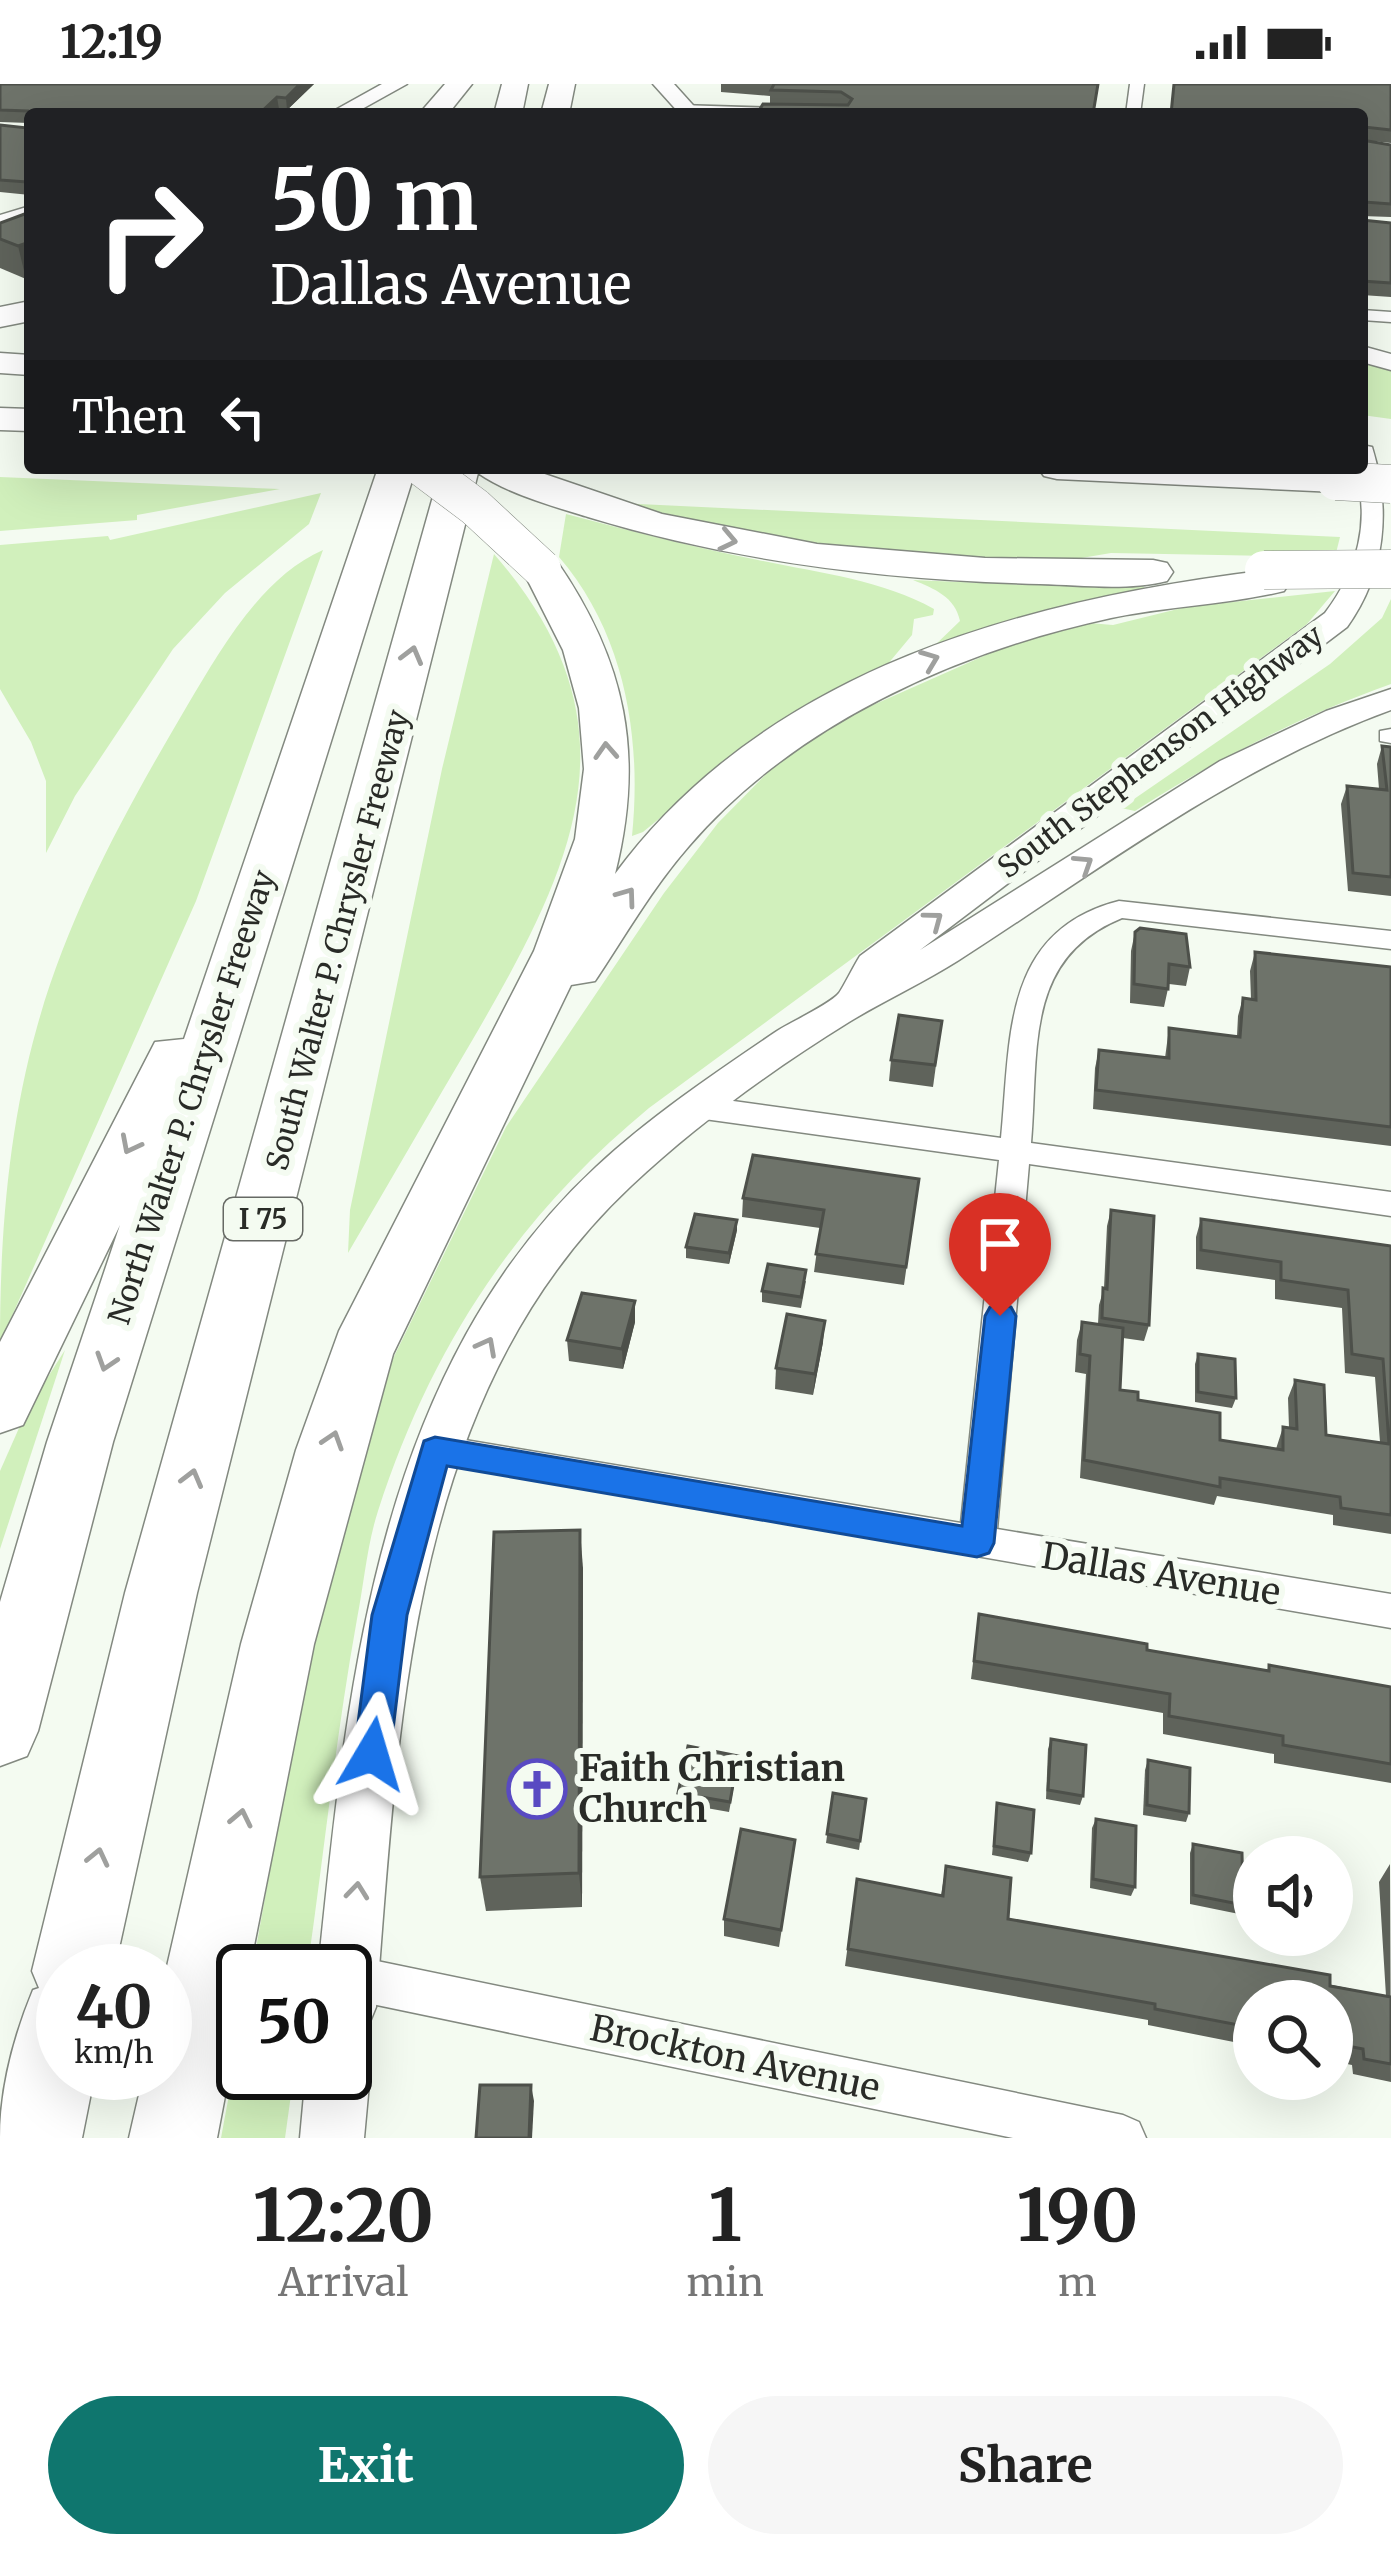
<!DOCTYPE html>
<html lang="en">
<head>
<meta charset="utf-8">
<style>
	:root { --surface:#fff; --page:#f6f6f6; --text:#222; --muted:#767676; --accent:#0f766e }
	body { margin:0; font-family:Merriweather,serif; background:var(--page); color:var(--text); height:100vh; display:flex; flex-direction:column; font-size:45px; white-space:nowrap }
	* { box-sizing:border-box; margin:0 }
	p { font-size:39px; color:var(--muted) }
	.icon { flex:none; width:66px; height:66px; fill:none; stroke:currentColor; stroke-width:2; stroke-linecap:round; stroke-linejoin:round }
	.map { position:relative; height:2054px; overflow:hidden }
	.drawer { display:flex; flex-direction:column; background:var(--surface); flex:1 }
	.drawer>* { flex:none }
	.hud { position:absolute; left:24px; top:24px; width:1344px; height:366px; border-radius:12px; box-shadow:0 12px 48px #0002; background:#202124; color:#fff; overflow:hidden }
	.buttons { position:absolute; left:1233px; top:1752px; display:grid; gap:24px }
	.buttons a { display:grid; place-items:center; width:120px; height:120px; border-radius:50%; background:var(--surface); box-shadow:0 12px 48px #0002; font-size:60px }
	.speed { position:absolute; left:36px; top:1860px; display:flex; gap:24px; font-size:60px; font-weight:700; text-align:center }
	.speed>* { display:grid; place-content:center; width:156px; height:156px; border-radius:50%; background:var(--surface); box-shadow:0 12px 48px #0002; line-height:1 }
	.speed small { font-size:30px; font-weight:400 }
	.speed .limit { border:6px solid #111; border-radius:18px; background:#fff; color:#111 }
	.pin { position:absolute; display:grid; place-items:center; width:102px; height:102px; color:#fff; margin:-123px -51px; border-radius:50% 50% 50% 0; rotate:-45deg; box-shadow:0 0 12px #0007 }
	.pin .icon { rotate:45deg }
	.me { position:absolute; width:132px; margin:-66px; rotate:7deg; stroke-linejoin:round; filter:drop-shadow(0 0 9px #0008) }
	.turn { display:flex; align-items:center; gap:42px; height:252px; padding:0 48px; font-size:54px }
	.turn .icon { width:156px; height:156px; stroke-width:2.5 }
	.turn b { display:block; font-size:84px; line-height:102px }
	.then { display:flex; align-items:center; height:114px; padding:0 48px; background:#0003; gap:24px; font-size:45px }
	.eta { display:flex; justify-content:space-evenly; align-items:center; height:204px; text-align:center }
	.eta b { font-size:72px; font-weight:700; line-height:84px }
	.action { display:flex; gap:24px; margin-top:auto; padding:24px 48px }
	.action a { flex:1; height:138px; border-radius:72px; background:var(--accent); color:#fff; font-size:48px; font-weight:700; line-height:138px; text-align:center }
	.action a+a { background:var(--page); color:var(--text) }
	.status { display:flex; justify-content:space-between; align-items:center; height:84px; padding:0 60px; background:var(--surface); direction:ltr }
	.status svg { height:33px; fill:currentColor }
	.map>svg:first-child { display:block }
	.green { fill:#d1f0bc }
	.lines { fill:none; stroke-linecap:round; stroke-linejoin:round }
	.minor-casing { stroke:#838980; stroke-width:3 }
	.secondary-casing { stroke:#838980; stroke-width:3 }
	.motorway-casing { stroke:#838980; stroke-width:3 }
	.minor { fill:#fff; fill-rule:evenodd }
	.secondary { fill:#fff; fill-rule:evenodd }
	.motorway { fill:#fff; fill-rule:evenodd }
	.motorway-bridge-casing { stroke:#838980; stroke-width:39; stroke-linecap:butt }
	.motorway-bridge { stroke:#fff; stroke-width:38 }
	.wall { fill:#5f635b }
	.shaded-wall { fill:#4d504a }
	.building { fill:#6e736a; stroke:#4d504a; stroke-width:3 }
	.oneway { stroke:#9fa09e }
	.route { fill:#1a73e8; stroke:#114b97; stroke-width:3 }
	.labels { text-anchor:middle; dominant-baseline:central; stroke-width:12; stroke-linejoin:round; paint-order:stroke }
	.shield { fill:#f4fbf1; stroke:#666964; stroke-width:3 }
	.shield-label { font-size:27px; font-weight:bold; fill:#292b27 }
	.street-label { font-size:30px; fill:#292b27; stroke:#f4fbf1 }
	.near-street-label { font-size:36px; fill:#292b27; stroke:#f4fbf1 }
	.near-poi-label { font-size:36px; font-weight:bold; fill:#292b27; stroke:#f4fbf1; text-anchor:start }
</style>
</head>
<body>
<div class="status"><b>12:19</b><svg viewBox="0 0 49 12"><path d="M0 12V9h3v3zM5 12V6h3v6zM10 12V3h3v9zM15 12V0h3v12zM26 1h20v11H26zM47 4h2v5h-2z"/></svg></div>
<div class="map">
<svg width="1391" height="2054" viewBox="0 0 1391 2054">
	<rect width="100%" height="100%" fill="#f4fbf1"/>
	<g class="green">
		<path d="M1362 276 1391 284V335L1362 331Z"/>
		<path d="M0 393 280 405 137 431V436L0 447Z"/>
		<path d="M321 409 309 440 225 509 173 565 75 712 46 769V697L31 658 0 605V461L108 452 110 456Z"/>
		<path d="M618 419 1340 453 1335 473 1111 469 1052 479 981 477 798 460Z"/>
		<path d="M566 430C630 447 693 463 758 476 819 489 882 496 934 525L933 531 914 535 912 551 887 581 858 593 756 655 643 748 632 752C642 653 625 550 559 473Z"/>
		<path d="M323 466 196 817 0 1259C0 1153 8 1046 37 943 69 828 127 724 187 622 220 567 261 493 323 466Z"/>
		<path d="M494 470C644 642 573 783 473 955 431 1026 390 1097 348 1169L350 1126 442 685Z"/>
		<path d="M913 496 1029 501 1140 499 1146 505 1034 529 932 564 960 537C955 513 935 505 913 496Z"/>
		<path d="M1335 507 1307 540 649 1024C516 1134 431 1263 378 1427 367 1461 364 1499 357 1535 336 1651 324 1770 307 1887H252L308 1571 384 1293 506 1043 664 809 718 739 781 675 855 629 1013 559 1089 539 1113 541 1186 523Z"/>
		<path d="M1391 515V600C1299 633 1218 674 1135 727L1121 724 1330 580 1382 534Z"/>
		<path d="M65 1266 0 1465V1387L27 1326Z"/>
		<path d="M243 1935V1989H294L285 2054H221Z"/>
	</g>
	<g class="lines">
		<defs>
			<g id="minor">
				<path d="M1130 0H1144L1140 30H1126Z"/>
				<path d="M680 21 840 26 847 30 685 28Z"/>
				<path d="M1362 226 1391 228V238L1362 236Z"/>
				<path d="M1391 645V659L1380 657V647Z"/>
				<path d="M1119 817 1391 847V865L1122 834C1023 874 1039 968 1031 1059L1391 1108V1132L1029 1080 997 1445 1391 1510V1544L423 1376 417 1366 423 1356 435 1351 961 1439 999 1076 697 1034 682 1023 697 1012 1001 1054C1011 956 1001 847 1119 817Z"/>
				<path d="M348 1871 1123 2031 1139 2038 1146 2054H1013L348 1915 345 1887H329L333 1878Z"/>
			</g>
			<g id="secondary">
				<path d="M382 0H407L353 30H328Z"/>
				<path d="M653 0H674L701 30H680Z"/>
				<path d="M30 122V136L0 145V131Z"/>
				<path d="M1362 262 1391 270V286L1362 278Z"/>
				<path d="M1362 361 1372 363C1391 424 1386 489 1347 543L920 866 1220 677 1326 627 1391 605V626C1234 683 1099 786 959 876 923 899 885 916 849 938 773 985 696 1041 631 1102 408 1311 399 1639 376 1923L367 1945 345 1954V1887H318C347 1605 375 1288 596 1083 651 1032 715 989 777 947 791 938 830 920 839 909 844 902 853 883 860 872L1325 529C1357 487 1372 436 1354 384H1362Z"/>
				<path d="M345 1960 360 1967 370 1989 364 2054H300L306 1989H345Z"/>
			</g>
			<g id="motorway">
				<path d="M445 0H472L448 30H419Z"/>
				<path d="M502 0H528L522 30H494Z"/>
				<path d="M549 0H575L569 30H541Z"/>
				<path d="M30 217V237L0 243V223Z"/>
				<path d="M0 269 30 271V291L0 289Z"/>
				<path d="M0 324 30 325V347L0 346Z"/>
				<path d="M378 384H416L113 1358 38 1647 27 1672 0 1682V1518L47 1358 120 1141 23 1341 0 1349V1258L155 958 184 955Z"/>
				<path d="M441 384H527L662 430 817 460 985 474 1153 476 1167 479 1173 488 1167 497C1128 507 1080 501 1040 500 886 496 735 478 588 433 552 422 508 410 478 389L197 1509 114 1887H63V1989H95L82 2054H0C0 2005 14 1952 33 1906L39 1904 32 1887 125 1509Z"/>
				<path d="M1038 384H1302L1349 389 1355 397 1349 405 1336 408 1057 395 1044 392Z"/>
				<path d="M542 473 556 476C626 577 645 671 615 790 767 584 1027 515 1269 486L1284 489 1290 498 1284 507C1227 521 1168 522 1111 534 958 567 794 640 689 762 653 803 625 852 595 897L571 901 393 1270 314 1560 249 1887H243V1918L217 2054H129L144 1989H165V1891L241 1560 296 1366 339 1247 534 867 575 755 584 685 579 624 563 566 522 485 528 476Z"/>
			</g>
		</defs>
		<use href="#minor" class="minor-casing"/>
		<use href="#secondary" class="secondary-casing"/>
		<use href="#motorway" class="motorway-casing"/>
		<use href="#minor" class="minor"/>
		<use href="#secondary" class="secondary"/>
		<use href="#motorway" class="motorway"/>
		<defs>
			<g id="motorway-bridge">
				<path d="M423 384 475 423 542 485"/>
				<path d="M1336 397 1391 400"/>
				<path d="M1264 486 1391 485"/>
			</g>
		</defs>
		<use href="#motorway-bridge" class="motorway-bridge-casing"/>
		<use href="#motorway-bridge" class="motorway-bridge"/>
	</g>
	<g class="wall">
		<path d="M0 0H314L287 26 279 25 274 30H30V111L0 108V41L27 44 29 39 0 38Z"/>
		<path d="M721 0H1098L1093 30 770 19V12L721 8Z"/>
		<path d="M1174 0H1391V59L1362 56 1391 61V133L1362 132Z"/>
		<path d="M30 128V193L26 195 0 184V139Z"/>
		<path d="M1362 136 1391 139V213L1362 211Z"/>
		<path d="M1382 662 1391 663V812L1348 807 1341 720 1347 702 1379 705 1377 680Z"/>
		<path d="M1135 848 1190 883 1186 902 1169 900 1164 923 1130 919 1131 867Z"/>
		<path d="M1255 868 1391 883V1062L1093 1025 1095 984 1099 966 1165 974 1169 944 1237 952 1238 932 1243 914 1251 915 1250 887Z"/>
		<path d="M942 937 933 1003 889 997 891 976Z"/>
		<path d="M919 1095 904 1201 814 1188 820 1144 742 1133 743 1114Z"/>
		<path d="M1111 1126 1149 1241 1144 1257 1123 1254 1120 1306 1138 1316 1220 1356 1276 1365 1283 1343 1289 1344 1288 1314 1295 1296 1326 1351 1380 1358 1375 1293 1345 1289 1342 1224 1275 1215V1196L1196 1185V1153L1201 1135 1391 1162V1450L1333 1441V1431L1217 1412 1214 1421 1080 1394 1086 1290 1075 1288 1077 1256 1082 1238 1098 1240 1099 1221 1104 1204 1107 1142Z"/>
		<path d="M737 1136V1146L729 1180 686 1174V1163Z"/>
		<path d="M806 1197 801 1224 762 1218V1207Z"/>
		<path d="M635 1217V1238L623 1285 569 1277 567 1256Z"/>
		<path d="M823 1258 813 1311 775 1305 776 1284Z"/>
		<path d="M1198 1270 1236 1314 1232 1324 1195 1318V1280Z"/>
		<path d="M583 1484 582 1823 486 1827 480 1793Z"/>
		<path d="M979 1530 1147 1566 1267 1587 1269 1581 1391 1603V1699L1274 1679V1670L1163 1650V1629L971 1595Z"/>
		<path d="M1051 1655 1083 1712 1080 1721 1046 1715 1048 1665Z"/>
		<path d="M1148 1676 1189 1729 1186 1738 1143 1731 1145 1686Z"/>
		<path d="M738 1681 729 1728 678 1719V1709Z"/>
		<path d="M833 1709 866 1715 859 1766 826 1759Z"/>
		<path d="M997 1719 1031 1769 1028 1778 992 1771Z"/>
		<path d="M1096 1735 1135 1803 1131 1812 1090 1804 1092 1744Z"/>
		<path d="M1193 1760 1243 1821 1239 1830 1190 1820V1769Z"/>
		<path d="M793 1774 779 1863 724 1852V1835Z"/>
		<path d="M1390 1780 1391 1998 1353 1990 1352 1981 1332 1977V1917H1254V1962L1148 1941V1936L845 1882 857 1795 941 1811 946 1782 1008 1835 1386 1912 1379 1798Z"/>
	</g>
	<g class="shaded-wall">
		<path d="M300 0H314L287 26 286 14Z"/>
		<path d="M277 13 279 25 274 30H259Z"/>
		<path d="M30 158V193L26 195 18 162Z"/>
		<path d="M737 1136V1146L729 1180V1169Z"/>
		<path d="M635 1217V1238L623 1285 622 1265Z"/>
		<path d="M825 1237 823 1258 813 1311 815 1290Z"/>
		<path d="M580 1446 583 1484 582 1823 579 1789Z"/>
		<path d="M531 2001 534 2017 532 2054H529Z"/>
	</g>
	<g class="building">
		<path d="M0 0H300L286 14 277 13 259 30H30L28 27 0 26Z"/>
		<path d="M774 0H1098L1093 30H757L763 20 848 21 852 15 841 8 771 6Z"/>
		<path d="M1174 0H1391V46L1365 43 1362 51V30H1171Z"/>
		<path d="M30 36V96L27 98 0 96V41L27 44Z"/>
		<path d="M1362 56 1391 61V120L1365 118 1362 122Z"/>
		<path d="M30 128V158L18 162 0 155V139Z"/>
		<path d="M1362 136 1391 139V199L1362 197Z"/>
		<path d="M1382 662 1391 663V793L1353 789 1347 702 1387 706Z"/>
		<path d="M1140 844 1186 850 1190 883 1169 880 1168 905 1134 900 1135 848Z"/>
		<path d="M1255 868 1391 883V1043L1096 1006 1099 966 1169 974V944L1240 953 1243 914 1256 916Z"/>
		<path d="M899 931 942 937 935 981 891 976Z"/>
		<path d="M753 1071 919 1095 906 1183 816 1170 824 1126 743 1114Z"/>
		<path d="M1111 1126 1154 1132 1149 1241 1102 1234 1103 1204 1107 1205Z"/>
		<path d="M695 1130 737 1136 729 1169 686 1163Z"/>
		<path d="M1201 1135 1391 1162V1431L1341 1424 1340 1413 1220 1394V1403L1084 1376 1090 1272 1080 1270 1082 1238 1123 1244 1120 1306 1138 1308V1316L1220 1329V1356L1283 1366V1343L1297 1345 1295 1296 1324 1301 1326 1351 1389 1360 1383 1275 1352 1270 1348 1206 1281 1196V1178L1201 1166Z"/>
		<path d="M768 1180 806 1186 801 1213 762 1207Z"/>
		<path d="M582 1209 635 1217 622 1265 567 1256Z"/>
		<path d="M787 1230 825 1237 815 1290 776 1284Z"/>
		<path d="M1198 1270 1235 1275 1236 1314 1198 1308Z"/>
		<path d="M580 1446 579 1789 480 1793 494 1448Z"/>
		<path d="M979 1530 1147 1560V1566L1269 1587V1581L1391 1603V1680L1283 1661V1652L1169 1632 1170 1610 974 1577Z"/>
		<path d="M1051 1655 1086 1661 1083 1712 1048 1706Z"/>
		<path d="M688 1662 738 1672 730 1718 678 1709Z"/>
		<path d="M1148 1676 1190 1684 1189 1729 1147 1721Z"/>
		<path d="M833 1709 866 1715 860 1757 827 1750Z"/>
		<path d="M997 1719 1034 1726 1031 1769 994 1762Z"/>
		<path d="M1096 1735 1136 1742 1135 1803 1093 1795Z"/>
		<path d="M741 1745 795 1756 781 1846 724 1835Z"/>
		<path d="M1193 1760 1242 1769 1243 1821 1193 1811Z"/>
		<path d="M946 1782 1011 1794 1008 1835 1330 1891V1902L1391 1913V1980L1364 1975 1363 1965 1332 1959V1917H1254V1944L1155 1925V1920L848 1865 857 1795 943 1812Z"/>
		<path d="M480 2001H531L529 2054H476Z"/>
	</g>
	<defs><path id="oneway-chevron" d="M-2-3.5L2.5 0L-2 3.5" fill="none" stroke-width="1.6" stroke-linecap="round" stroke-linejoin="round" transform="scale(3)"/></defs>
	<g class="oneway">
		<use href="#oneway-chevron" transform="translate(728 456) rotate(12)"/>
		<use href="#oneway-chevron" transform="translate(412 571) rotate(-75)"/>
		<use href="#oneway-chevron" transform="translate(930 576) rotate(-21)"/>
		<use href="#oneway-chevron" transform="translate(606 667) rotate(-93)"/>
		<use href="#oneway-chevron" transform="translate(1084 780) rotate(-33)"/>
		<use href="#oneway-chevron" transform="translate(627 812) rotate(-54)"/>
		<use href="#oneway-chevron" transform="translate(934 836) rotate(-37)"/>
		<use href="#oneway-chevron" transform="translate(130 1061) rotate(117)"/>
		<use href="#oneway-chevron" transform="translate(487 1262) rotate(-62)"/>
		<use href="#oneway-chevron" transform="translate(106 1278) rotate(108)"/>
		<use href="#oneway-chevron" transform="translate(333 1356) rotate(-72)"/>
		<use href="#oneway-chevron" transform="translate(192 1394) rotate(-75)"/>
		<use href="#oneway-chevron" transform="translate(241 1734) rotate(-78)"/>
		<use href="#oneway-chevron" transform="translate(98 1773) rotate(-77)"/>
		<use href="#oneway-chevron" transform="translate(357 1807) rotate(-84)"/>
	</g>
	<path class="route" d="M1000 1220 1011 1223 1016 1232 994 1459 989 1469 977 1473 447 1382 407 1531 390 1670 385 1682 372 1687 359 1682 354 1670 372 1531 424 1357 435 1353 962 1442 985 1232 990 1223Z"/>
	<defs>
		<symbol id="church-ring" viewBox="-11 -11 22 22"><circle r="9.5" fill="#f4fbf1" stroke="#594ac2" stroke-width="1.5"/><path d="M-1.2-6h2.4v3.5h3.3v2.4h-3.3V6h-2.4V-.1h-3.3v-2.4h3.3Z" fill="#594ac2"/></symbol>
	</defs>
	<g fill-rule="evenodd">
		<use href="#church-ring" x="504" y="1672" width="66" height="66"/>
	</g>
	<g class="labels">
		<rect class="shield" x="224" y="1114" width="78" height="42" rx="9"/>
		<g class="shield-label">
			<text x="263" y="1135">I 75</text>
		</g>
		<g class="street-label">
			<text transform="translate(1160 667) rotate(-37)">South Stephenson Highway</text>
			<text transform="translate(337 856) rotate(-75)">South Walter P. Chrysler Freeway</text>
			<text transform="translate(191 1013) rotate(-72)">North Walter P. Chrysler Freeway</text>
		</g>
		<g class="near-street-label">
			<text transform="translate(1161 1490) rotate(9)">Dallas Avenue</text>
			<text transform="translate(735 1974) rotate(12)">Brockton Avenue</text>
		</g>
		<g class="near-poi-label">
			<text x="579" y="1684">Faith Christian<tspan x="579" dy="41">Church</tspan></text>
		</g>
	</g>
</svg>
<div class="buttons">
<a><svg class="icon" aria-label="sound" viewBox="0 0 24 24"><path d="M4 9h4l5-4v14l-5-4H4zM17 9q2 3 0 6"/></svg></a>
<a><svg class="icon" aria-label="search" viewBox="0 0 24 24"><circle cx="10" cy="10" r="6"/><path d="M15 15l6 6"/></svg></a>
</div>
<div class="speed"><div>40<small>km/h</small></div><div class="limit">50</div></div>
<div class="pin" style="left:1000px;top:1232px;background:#d93025"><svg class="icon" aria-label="arrive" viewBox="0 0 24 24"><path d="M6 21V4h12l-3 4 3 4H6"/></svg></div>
<svg class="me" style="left:372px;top:1670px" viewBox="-20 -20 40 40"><path d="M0-17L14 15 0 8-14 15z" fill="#1a73e8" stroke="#fff" stroke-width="4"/></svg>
<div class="hud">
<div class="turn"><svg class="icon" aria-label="right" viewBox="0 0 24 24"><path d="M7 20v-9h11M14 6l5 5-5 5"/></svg><div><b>50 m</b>Dallas Avenue</div></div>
<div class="then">Then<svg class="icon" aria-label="left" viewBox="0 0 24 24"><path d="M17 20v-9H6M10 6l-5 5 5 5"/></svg></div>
</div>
</div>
<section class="drawer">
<div class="eta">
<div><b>12:20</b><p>Arrival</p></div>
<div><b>1</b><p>min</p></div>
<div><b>190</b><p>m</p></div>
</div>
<div class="action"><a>Exit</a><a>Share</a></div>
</section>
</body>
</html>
